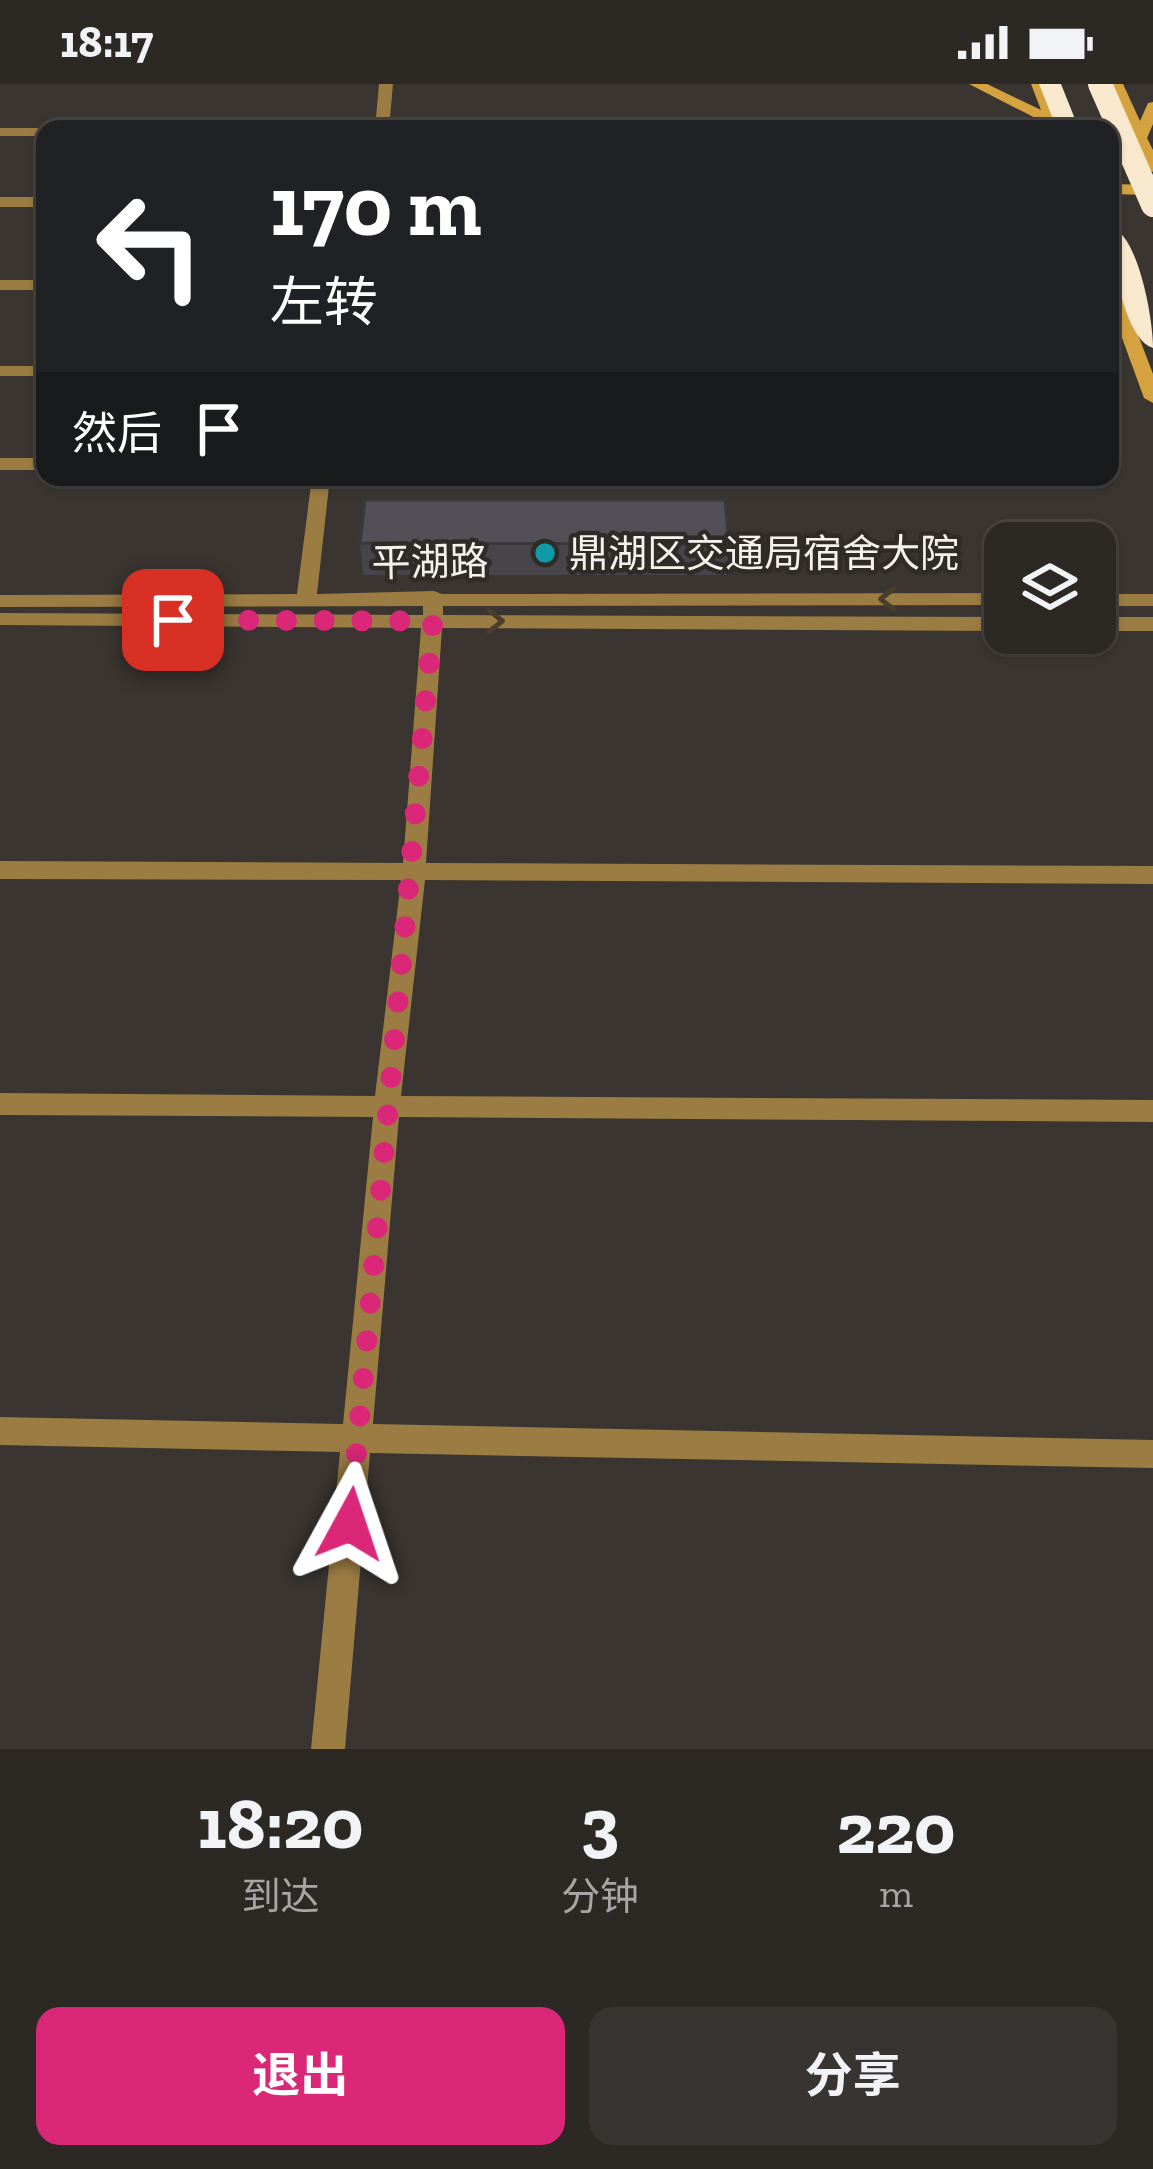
<!DOCTYPE html>
<html lang="zh">
<head>
<meta charset="utf-8">
<style>
	:root { --surface:#2c2824; --page:#383431; --text:#f1f3f6; --muted:#a6a6a6; --line:#484441; --accent:#db2777 }
	body { margin:0; font-family:"Zilla Slab","Noto Sans SC",serif; background:var(--page); color:var(--text); height:100vh; display:flex; flex-direction:column; font-size:45px; white-space:nowrap }
	* { box-sizing:border-box; margin:0 }
	p { font-size:39px; color:var(--muted) }
	.icon { flex:none; width:66px; height:66px; fill:none; stroke:currentColor; stroke-width:2; stroke-linecap:round; stroke-linejoin:round }
	.map { position:relative; height:1665px; overflow:hidden }
	.drawer { display:flex; flex-direction:column; background:var(--surface); flex:1 }
	.drawer>* { flex:none }
	.guide { position:absolute; left:36px; top:36px; width:1083px; height:366px; border-radius:24px; box-shadow:0 3px 9px #0004,0 0 0 3px var(--line); background:#202124; color:#fff; overflow:hidden }
	.tools { position:absolute; left:984px; top:438px; display:grid; gap:24px }
	.tools a { display:grid; place-items:center; width:132px; height:132px; border-radius:24px; background:var(--surface); box-shadow:0 3px 9px #0004,0 0 0 3px var(--line); font-size:60px }
	.pin { position:absolute; display:grid; place-items:center; width:102px; height:102px; color:#fff; margin:-51px; border-radius:24px; box-shadow:0 6px 18px #0006 }
	.me { position:absolute; width:132px; margin:-66px; rotate:5deg; stroke-linejoin:round; filter:drop-shadow(0 0 9px #0008) }
	.turn { display:flex; align-items:center; gap:42px; height:252px; padding:0 36px; font-size:54px }
	.turn .icon { width:156px; height:156px; stroke-width:2.5 }
	.turn b { display:block; font-size:84px; line-height:102px }
	.then { display:flex; align-items:center; height:114px; padding:0 36px; background:#0003; gap:24px; font-size:45px }
	.eta { display:flex; justify-content:space-evenly; align-items:center; height:204px; text-align:center }
	.eta b { font-size:72px; font-weight:700; line-height:84px }
	.primary-button { display:flex; gap:24px; margin-top:auto; padding:24px 36px }
	.primary-button a { flex:1; height:138px; border-radius:24px; background:var(--accent); color:#fff; font-size:48px; font-weight:700; line-height:138px; text-align:center }
	.primary-button a+a { background:var(--page); color:var(--text) }
	.status { display:flex; justify-content:space-between; align-items:center; height:84px; padding:0 60px; background:var(--surface); direction:ltr }
	.status svg { height:33px; fill:currentColor }
	.map>svg:first-child { display:block }
	.lines { fill:none; stroke-linecap:round; stroke-linejoin:round }
	.street { fill:#9b7c43; fill-rule:evenodd }
	.secondary { fill:#d4a33f; fill-rule:evenodd }
	.highway { fill:#f7e8ce; fill-rule:evenodd }
	.highway-bridge { stroke:#f7e8ce; stroke-width:24 }
	.wall { fill:#47454a }
	.building { fill:#525056; stroke:#39383c; stroke-width:3 }
	.oneway { stroke:#4a3f2d }
	.route { stroke:#db2777; stroke-width:21; stroke-dasharray:0 37.8 }
	.culture-dot { fill:#0f9aa8; stroke:#2f2b26; stroke-width:4.5 }
	.labels { text-anchor:middle; dominant-baseline:central; stroke-width:9; stroke-linejoin:round; paint-order:stroke }
	.poi-label { font-size:39px; fill:#f4f1ee; stroke:#2f2b26; text-anchor:start }
	.street-label { font-size:39px; fill:#f4f1ee; stroke:#2f2b26 }
</style>
</head>
<body>
<div class="status"><b>18:17</b><svg viewBox="0 0 49 12"><path d="M0 12V9h3v3zM5 12V6h3v6zM10 12V3h3v9zM15 12V0h3v12zM26 1h20v11H26zM47 4h2v5h-2z"/></svg></div>
<div class="map">
<svg width="1153" height="1665" viewBox="0 0 1153 1665">
	<rect width="100%" height="100%" fill="#3a3530"/>
	<g class="lines">
		<g class="street">
			<path d="M379 0H393L389 45H375Z"/>
			<path d="M0 44H45L50 45H45V52H0Z"/>
			<rect x="0" y="113" width="45" height="10"/>
			<rect x="0" y="196" width="45" height="10"/>
			<rect x="0" y="282" width="45" height="10"/>
			<rect x="0" y="374" width="45" height="12"/>
			<path d="M312 393H330L317 510 434 507 442 510 1005 509V521L443 522V531L1005 533V547L442 544 426 779 1153 782V800L425 796 401 1012 1153 1016V1038L399 1033 373 1340 1153 1356V1384L370 1369 345 1665H311L340 1368 0 1361V1333L343 1340 373 1033 0 1031V1009L375 1012 401 796 0 795V777L403 779 421 544 0 541V529L423 531V522L0 523V511L297 510Z"/>
			<rect x="1095" y="510" width="58" height="12"/>
			<rect x="1095" y="533" width="58" height="14"/>
		</g>
		<g class="secondary">
			<path d="M969 0H987L1041 26 1031 0H1045L1062 42 1050 45 1047 40Z"/>
			<path d="M1109 0H1123L1140 37 1148 19 1153 18V40L1147 54 1153 66V88L1145 83Z"/>
			<path d="M1110 100 1153 101V111L1110 110Z"/>
			<path d="M1110 193 1118 198 1153 290V319L1144 314 1110 221Z"/>
		</g>
		<g class="highway">
			<path d="M1039 0H1061L1079 45H1057Z"/>
			<path d="M1110 142C1139 151 1153 236 1153 264 1124 256 1110 169 1110 142Z"/>
		</g>
		<path class="highway-bridge" d="M1100 0 1153 121"/>
	</g>
	<path class="wall" d="M360 459 729 460 727 491H363Z"/>
	<path class="building" d="M365 416H725L729 460 360 459Z"/>
	<defs><path id="oneway-chevron" d="M-2-3.5L2.5 0L-2 3.5" fill="none" stroke-width="1.6" stroke-linecap="round" stroke-linejoin="round" transform="scale(3)"/></defs>
	<g class="oneway">
		<use href="#oneway-chevron" transform="translate(888 515) rotate(-180)"/>
		<use href="#oneway-chevron" transform="translate(495 537)"/>
	</g>
	<g class="lines">
		<path class="route" d="M173 536 433 537 350 1440"/>
	</g>
	<circle class="culture-dot" cx="545" cy="469" r="12"/>
	<g class="labels">
		<g class="poi-label">
			<text x="569" y="469">鼎湖区交通局宿舍大院</text>
		</g>
		<g class="street-label">
			<text transform="translate(430 478) rotate(-1)">平湖路</text>
		</g>
	</g>
</svg>
<div class="tools">
<a><svg class="icon" aria-label="layers" viewBox="0 0 24 24"><path d="M12 4l9 5-9 5-9-5zM3 14l9 5 9-5"/></svg></a>
</div>
<div class="pin" style="left:173px;top:536px;background:#d93025"><svg class="icon" aria-label="arrive" viewBox="0 0 24 24"><path d="M6 21V4h12l-3 4 3 4H6"/></svg></div>
<svg class="me" style="left:350px;top:1440px" viewBox="-20 -20 40 40"><path d="M0-17L14 15 0 8-14 15z" fill="#db2777" stroke="#fff" stroke-width="4"/></svg>
<div class="guide">
<div class="turn"><svg class="icon" aria-label="left" viewBox="0 0 24 24"><path d="M17 20v-9H6M10 6l-5 5 5 5"/></svg><div><b>170 m</b>左转</div></div>
<div class="then">然后<svg class="icon" aria-label="arrive" viewBox="0 0 24 24"><path d="M6 21V4h12l-3 4 3 4H6"/></svg></div>
</div>
</div>
<section class="drawer">
<div class="eta">
<div><b>18:20</b><p>到达</p></div>
<div><b>3</b><p>分钟</p></div>
<div><b>220</b><p>m</p></div>
</div>
<div class="primary-button"><a>退出</a><a>分享</a></div>
</section>
</body>
</html>
